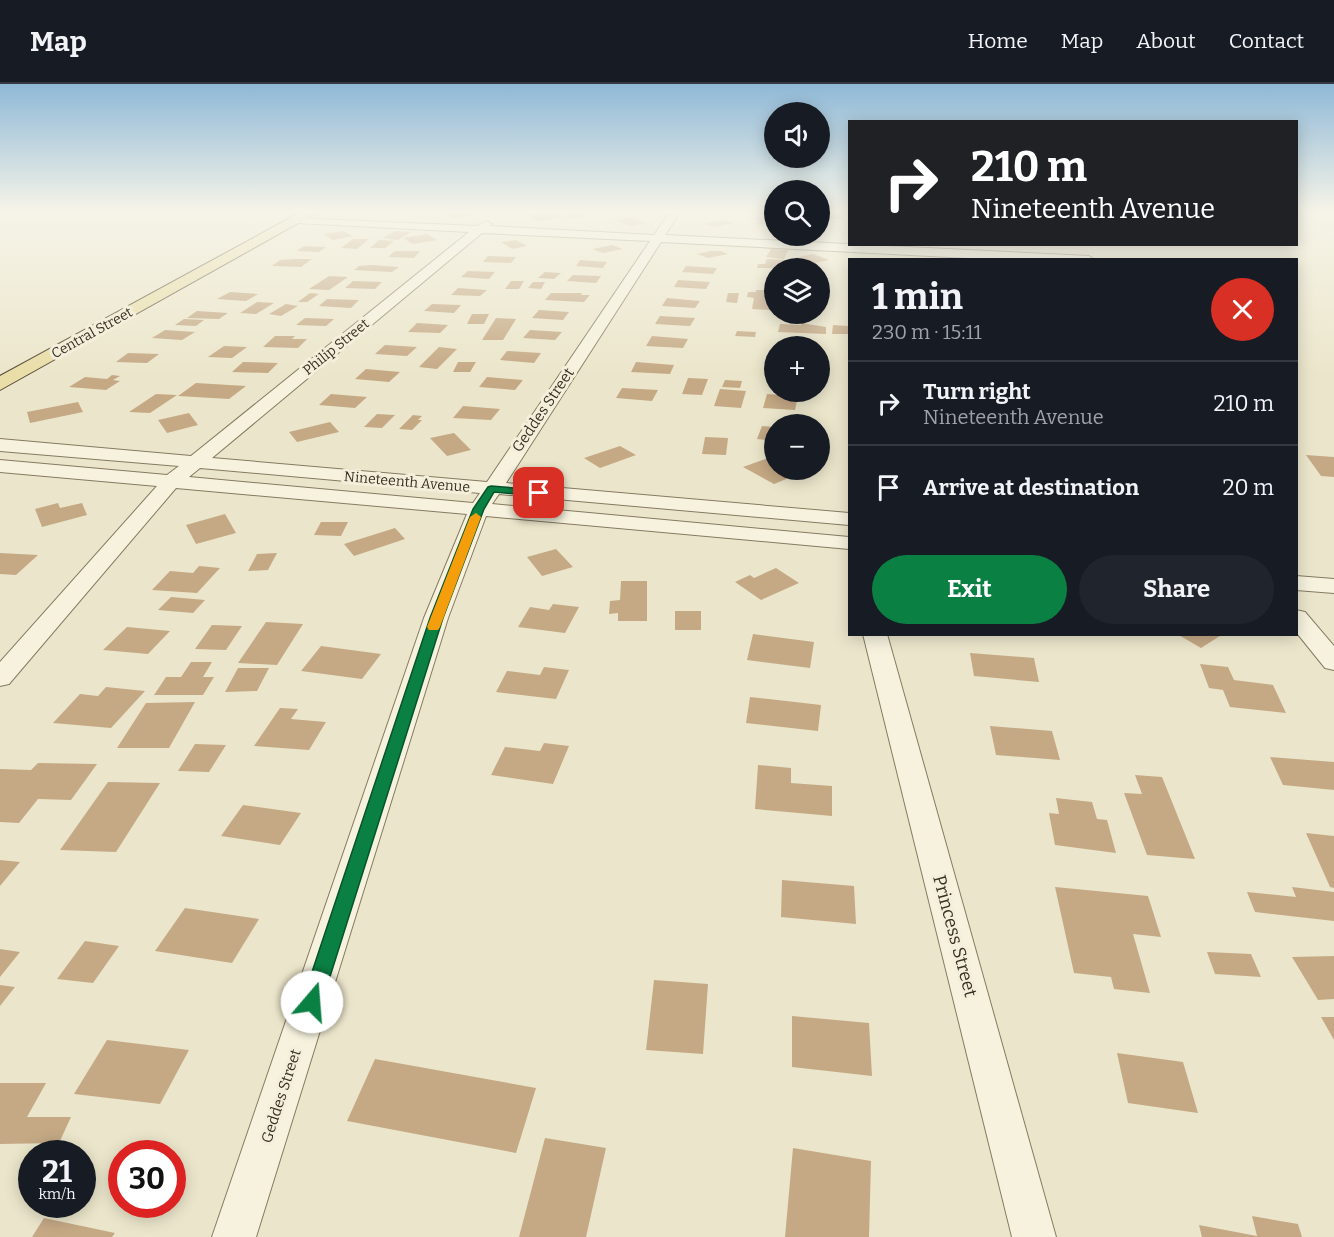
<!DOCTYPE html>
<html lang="en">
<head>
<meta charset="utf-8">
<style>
	:root { --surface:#171b24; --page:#20242c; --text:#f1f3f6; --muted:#9ea1a6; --line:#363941; --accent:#0b8043 }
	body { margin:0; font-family:Bitter,serif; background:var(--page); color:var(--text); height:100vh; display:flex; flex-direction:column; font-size:22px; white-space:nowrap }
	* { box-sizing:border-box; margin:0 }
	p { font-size:20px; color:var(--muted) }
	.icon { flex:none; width:33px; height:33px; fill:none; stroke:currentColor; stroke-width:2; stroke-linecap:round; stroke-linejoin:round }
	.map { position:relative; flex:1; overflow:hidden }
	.sheet { position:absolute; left:848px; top:174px; width:450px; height:378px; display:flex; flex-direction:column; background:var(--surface); border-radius:0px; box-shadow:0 3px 15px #0003 }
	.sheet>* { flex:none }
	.hud { position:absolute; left:848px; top:36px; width:450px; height:126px; border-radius:0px; box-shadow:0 3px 15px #0003; background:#202124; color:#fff; overflow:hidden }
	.buttons { position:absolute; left:764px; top:18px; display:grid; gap:12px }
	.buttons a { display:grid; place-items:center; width:66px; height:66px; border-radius:50%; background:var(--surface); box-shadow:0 3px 15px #0003; font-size:30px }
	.speed { position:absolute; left:18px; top:1056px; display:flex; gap:12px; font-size:30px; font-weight:700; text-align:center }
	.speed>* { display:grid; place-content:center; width:78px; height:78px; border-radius:50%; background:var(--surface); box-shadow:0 3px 15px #0003; line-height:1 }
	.speed small { font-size:15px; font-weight:400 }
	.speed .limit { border:9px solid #d22; background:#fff; color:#111 }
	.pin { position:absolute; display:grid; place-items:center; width:51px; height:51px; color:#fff; margin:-26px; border-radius:12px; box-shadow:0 3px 9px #0006 }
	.me { position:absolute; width:66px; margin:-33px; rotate:18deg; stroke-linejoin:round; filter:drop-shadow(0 0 4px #0008) }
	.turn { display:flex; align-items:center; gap:21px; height:126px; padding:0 24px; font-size:27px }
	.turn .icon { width:78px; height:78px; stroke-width:2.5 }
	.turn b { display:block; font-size:42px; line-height:51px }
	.round { display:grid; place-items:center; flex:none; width:63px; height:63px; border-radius:32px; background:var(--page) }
	.head { display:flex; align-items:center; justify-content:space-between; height:102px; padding:0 24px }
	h1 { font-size:36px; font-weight:700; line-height:45px }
	.action { display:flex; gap:12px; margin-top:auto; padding:12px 24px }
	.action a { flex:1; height:69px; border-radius:36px; background:var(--accent); color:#fff; font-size:24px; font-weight:700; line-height:69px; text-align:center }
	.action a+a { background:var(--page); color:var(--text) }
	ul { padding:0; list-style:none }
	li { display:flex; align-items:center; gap:18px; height:84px; padding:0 24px; border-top:2px solid var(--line) }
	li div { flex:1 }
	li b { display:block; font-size:22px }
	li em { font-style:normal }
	header { display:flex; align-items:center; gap:36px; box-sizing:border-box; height:84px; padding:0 30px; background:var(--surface); border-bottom:2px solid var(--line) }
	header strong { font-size:28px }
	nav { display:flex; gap:33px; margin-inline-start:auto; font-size:21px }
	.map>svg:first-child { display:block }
	.building { fill:#c5a985 }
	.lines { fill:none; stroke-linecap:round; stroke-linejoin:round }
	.minor-casing { stroke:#867a61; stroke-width:2 }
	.major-casing { stroke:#554834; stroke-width:2 }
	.minor { fill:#f6f2de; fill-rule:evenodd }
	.major { fill:#e9dea8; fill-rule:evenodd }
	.route { fill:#0b8043; stroke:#07532c; stroke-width:1.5 }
	.slow { fill:#f59e0b }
	.labels { text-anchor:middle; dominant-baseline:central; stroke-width:6; stroke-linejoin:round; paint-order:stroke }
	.far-street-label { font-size:14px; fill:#383023; stroke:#f3efda }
	.street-label { font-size:15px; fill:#383023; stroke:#f3efda }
	.near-street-label { font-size:18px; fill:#383023; stroke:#f3efda }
</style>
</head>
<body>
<header>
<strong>Map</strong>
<nav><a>Home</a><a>Map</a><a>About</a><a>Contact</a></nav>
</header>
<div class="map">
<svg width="1334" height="1153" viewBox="0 0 1334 1153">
	<rect width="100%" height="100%" fill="#ebe6cb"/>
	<g class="building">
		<path d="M442 128H468L473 131 452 134Z"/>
		<path d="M554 128 563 133 537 137 528 132Z"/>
		<path d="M570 128H586L581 134 565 133Z"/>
		<path d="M822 129 827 130 844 131 842 135 819 134Z"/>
		<path d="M630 133 646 139 630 142 614 136Z"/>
		<path d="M757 133 772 134 769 140H758L760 136H755Z"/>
		<path d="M724 136 734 139 714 143 704 140Z"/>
		<path d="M343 147 353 152 333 156 324 150Z"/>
		<path d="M395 147 411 148 398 156 383 154Z"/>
		<path d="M427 150 437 156 413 160 403 154Z"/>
		<path d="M353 155H369L357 165 341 164Z"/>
		<path d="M379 156 394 157 385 164H370Z"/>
		<path d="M516 156 527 162 512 165 501 158Z"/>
		<path d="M612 161 623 165 603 169 592 165Z"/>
		<path d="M304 162 326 163 319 168 297 167Z"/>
		<path d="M771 165 788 166 784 175 766 173Z"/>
		<path d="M395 167H420L414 174 388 173Z"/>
		<path d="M711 167H721L728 170 708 174 697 170Z"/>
		<path d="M813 170 829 176 810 180 794 174Z"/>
		<path d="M488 172 516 173 511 179 483 178Z"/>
		<path d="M296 175H312L301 183 272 182 280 176Z"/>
		<path d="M767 175 784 176 782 184H757L758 180H765Z"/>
		<path d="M580 176 607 178 603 184 576 182Z"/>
		<path d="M372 181 399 183 392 188 354 186 359 182Z"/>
		<path d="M686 182 717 184 713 190 682 188Z"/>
		<path d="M468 187 495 188 489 195 461 193Z"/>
		<path d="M545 188 561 189 554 195 538 194Z"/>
		<path d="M573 191 601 192 596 199 567 197Z"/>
		<path d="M329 192 348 193 329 206 309 205Z"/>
		<path d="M678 196 710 198 706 205 674 203Z"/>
		<path d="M353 197 382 198 375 205 345 204Z"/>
		<path d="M511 197H524L519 205H505Z"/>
		<path d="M533 198H545L541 205 528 204Z"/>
		<path d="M458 204 487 206 480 212 451 211Z"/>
		<path d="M756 206H772L771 226 752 225 754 214 747 213 748 208H756Z"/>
		<path d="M230 208 258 210 246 217 217 215Z"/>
		<path d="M310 209 319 210 307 218H298Z"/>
		<path d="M551 209H582L581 211H590L584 218 545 216Z"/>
		<path d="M728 209H739L737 219 726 218Z"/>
		<path d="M667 214 700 217 695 224 662 222Z"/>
		<path d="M327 215 359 216 351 224 319 222Z"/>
		<path d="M257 218 274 219 256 230 240 229Z"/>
		<path d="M286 220 298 222 281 232 269 230Z"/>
		<path d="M432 220 461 221 454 229 424 227Z"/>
		<path d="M539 226 569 228 563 236 532 234Z"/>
		<path d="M197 227 228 229 219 235 187 234Z"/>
		<path d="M472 230H489L484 240H467Z"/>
		<path d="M660 232 695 234 690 242 655 240Z"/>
		<path d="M305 234 334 235 326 242 296 241Z"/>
		<path d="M496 234 516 235 503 256H482Z"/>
		<path d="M184 235 204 236 196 242 175 241Z"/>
		<path d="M417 239 448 241 440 249 408 248Z"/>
		<path d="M801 239 826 243V250L778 248 780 240 801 241Z"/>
		<path d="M833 241 848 242V250H832Z"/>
		<path d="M165 246 195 248 182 256 152 254Z"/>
		<path d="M530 246 562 248 555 256 523 254Z"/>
		<path d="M737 247 756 248 755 253 735 252Z"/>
		<path d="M275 252H295L292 255H307L298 264 263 263Z"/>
		<path d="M652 252 688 255 683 264 646 262Z"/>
		<path d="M385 261 417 263 407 272 375 270Z"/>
		<path d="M224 262 247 263 232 274 208 273Z"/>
		<path d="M439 263 457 265 437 285 419 283Z"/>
		<path d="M507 267 541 269 534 279 500 276Z"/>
		<path d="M128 269 159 270 147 279 116 278Z"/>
		<path d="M243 278 278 279 268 289 232 288Z"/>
		<path d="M458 278H476L470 288H453Z"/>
		<path d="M636 278 674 281 670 290 631 288Z"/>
		<path d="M366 285 400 288 389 298 355 295Z"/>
		<path d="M112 291 120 292 113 296 120 297 106 306 69 303 85 293 107 295Z"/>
		<path d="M487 293 523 296 515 306 479 303Z"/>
		<path d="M688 294 708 295 702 311 682 310Z"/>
		<path d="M725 296 742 297 740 304 722 303Z"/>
		<path d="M196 299 246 302 229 315 178 312Z"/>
		<path d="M622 304 658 306 652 317 616 314Z"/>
		<path d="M720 305 746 307 741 324 714 322Z"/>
		<path d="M156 310 177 311 150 329 129 328Z"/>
		<path d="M331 310 367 313 355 324 319 321Z"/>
		<path d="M767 310 798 312 795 326 763 324Z"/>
		<path d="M78 318 83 328 30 339 27 328Z"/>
		<path d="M463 322 500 325 491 336 453 334Z"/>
		<path d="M189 329 198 341 167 349 158 336Z"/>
		<path d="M377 330 395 331 382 344 364 343Z"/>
		<path d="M413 331 422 332 418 336H422L412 346 399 345Z"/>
		<path d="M330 338 339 348 297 358 289 348Z"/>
		<path d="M762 342 774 343V357L757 355Z"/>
		<path d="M454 349 471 366 447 372 430 354Z"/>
		<path d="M705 353 728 354 726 371 702 370Z"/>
		<path d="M620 362 636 371 600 384 584 374Z"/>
		<path d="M1306 371 1334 373V393L1321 392Z"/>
		<path d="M774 372V386L806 387 774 400 743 383Z"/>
		<path d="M58 419 60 424 82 419 87 431 42 443 35 425Z"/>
		<path d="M225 430 236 449 196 460 186 441Z"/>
		<path d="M321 438H348L341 452 314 451Z"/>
		<path d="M395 444 405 455 354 472 344 460Z"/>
		<path d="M556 465 573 483 542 492 527 473Z"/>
		<path d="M0 469 38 471 16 491 0 490Z"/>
		<path d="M277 469 268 486 248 487 257 470Z"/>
		<path d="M199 482 220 484 197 509 152 506 170 487 193 489Z"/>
		<path d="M776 484 799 499 761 516 735 498 750 491 754 494Z"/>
		<path d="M621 497H647V537H618V529L609 530 610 517 620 516Z"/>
		<path d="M171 513 205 516 193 529 158 526Z"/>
		<path d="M553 520 579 523 565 549 518 543 530 523 549 526Z"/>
		<rect x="675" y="527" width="26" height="19"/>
		<path d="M266 538 303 540 277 581 238 579Z"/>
		<path d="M212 541 242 542 226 566 195 565Z"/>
		<path d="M127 543 170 547 148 570 103 566Z"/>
		<path d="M753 550 814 558 810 584 747 576Z"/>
		<path d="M1177 550H1223L1201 564Z"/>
		<path d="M321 562 381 570 362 595 301 587Z"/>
		<path d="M970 569 1034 574 1039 598 974 592Z"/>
		<path d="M191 578H212L203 593H214L203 611H154L166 593H181Z"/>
		<path d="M1200 580 1228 583 1234 596 1273 601 1286 629 1230 623 1223 606 1209 604Z"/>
		<path d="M544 583 569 586 556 615 496 608 507 587 540 591Z"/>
		<path d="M238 584H269L257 607 225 608Z"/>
		<path d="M106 603 145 607 111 644 53 639 80 610 98 612Z"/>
		<path d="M750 613 821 621 818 647 746 639Z"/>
		<path d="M195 618 169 664H117L146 619Z"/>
		<path d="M280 624 298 625 291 635 326 638 309 666 254 662Z"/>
		<path d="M990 642 1052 647 1060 676 996 671Z"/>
		<path d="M544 659 569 662 553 700 491 691 505 663 540 667Z"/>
		<path d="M195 660 226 661 209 688 178 687Z"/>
		<path d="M1270 673 1334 678V706L1283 701Z"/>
		<path d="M38 679 97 680 71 716 38 715 19 739 0 738V685L31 686Z"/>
		<path d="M758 681 791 684V699L832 702V732L755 725Z"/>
		<path d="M1135 691 1162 693 1195 775 1147 771 1124 709 1142 710Z"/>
		<path d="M108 698 160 699 116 768 60 766Z"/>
		<path d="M1056 714 1092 718 1097 735 1107 736 1116 769 1055 761 1049 729 1059 730Z"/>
		<path d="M243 721 301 729 280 761 221 752Z"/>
		<path d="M1306 749 1334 752V804L1330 803Z"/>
		<path d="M0 776 20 778 0 802Z"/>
		<path d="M782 796 854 802 856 840 781 833Z"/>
		<path d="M1055 803 1148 812 1161 853 1133 850 1150 909 1114 905 1111 893 1074 889Z"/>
		<path d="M1292 803 1334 808V837L1255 828 1247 808 1296 813Z"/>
		<path d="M185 824 259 835 232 879 155 867Z"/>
		<path d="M85 857 119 862 93 899 57 895Z"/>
		<path d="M0 865 20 868 0 893Z"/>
		<path d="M1207 868 1251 870 1261 893 1215 890Z"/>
		<path d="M1334 872V915L1318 916 1292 873Z"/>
		<path d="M654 896 708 900 703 970 646 966Z"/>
		<path d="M0 901 15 903 0 922Z"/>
		<path d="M792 932 869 939 872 992 792 983Z"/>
		<path d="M1321 933H1334V956Z"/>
		<path d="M107 956 189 966 160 1020 74 1010Z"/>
		<path d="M1117 969 1183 978 1198 1029 1128 1019Z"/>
		<path d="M375 975 536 1004 516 1069 347 1037Z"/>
		<path d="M0 999H46L27 1033H71L59 1059 0 1060Z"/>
		<path d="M545 1054 606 1064 586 1153H519Z"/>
		<path d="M793 1064 871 1077 869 1153H785Z"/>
		<path d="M1252 1132 1298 1140 1302 1153H1202L1199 1141 1257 1152Z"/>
		<path d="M44 1134 115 1149 112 1153H32Z"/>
	</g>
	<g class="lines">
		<defs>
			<g id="minor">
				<path d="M670 128H680L665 151 1089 172 1095 176H1007L661 158 506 399 849 429V441L499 410 492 420 849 453V465L486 432 448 534 256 1153H212L424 534 467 430 176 404 9 600 0 602V578L157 402 0 388V376L167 391 179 382 0 367V355L191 372 469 148 297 139 293 138V134L477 142 486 137 492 140 490 142 654 151ZM482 149 650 157 487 398 212 374ZM200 384 480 409 473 419 189 393Z"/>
				<path d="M1296 492 1334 495V509L1296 506Z"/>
				<path d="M1296 526 1305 528 1334 562V586L1325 584 1296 548Z"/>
				<path d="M863 550H887L1056 1153H1012Z"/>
			</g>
			<path id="major" d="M301 128H318L0 306V292Z"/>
		</defs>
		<use href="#minor" class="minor-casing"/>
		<use href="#major" class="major-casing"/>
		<use href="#minor" class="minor"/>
		<use href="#major" class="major"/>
	</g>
	<linearGradient id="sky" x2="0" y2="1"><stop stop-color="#8fb9d7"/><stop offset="0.44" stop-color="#f6f4e8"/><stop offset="1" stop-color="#f6f4e8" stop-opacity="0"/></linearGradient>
	<rect width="1334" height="289" fill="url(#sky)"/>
	<path class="route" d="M491 402 539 406 544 409 539 412 494 408 484 425 443 534 322 918 319 924 312 927 305 924 302 918 430 534 473 425 488 403Z"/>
	<path class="slow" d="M476 429 481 433 440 543 438 546H429L427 543 470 433Z"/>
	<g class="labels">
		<g class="far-street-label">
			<text transform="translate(92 249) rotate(-29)">Central Street</text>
			<text transform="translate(336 263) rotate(-39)">Philip Street</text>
			<text transform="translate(407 398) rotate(5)">Nineteenth Avenue</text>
		</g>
		<g class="street-label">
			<text transform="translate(543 326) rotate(-56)">Geddes Street</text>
			<text transform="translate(281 1012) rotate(-72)">Geddes Street</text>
		</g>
		<g class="near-street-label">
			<text transform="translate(955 852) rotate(75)">Princess Street</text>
		</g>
	</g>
</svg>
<div class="buttons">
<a><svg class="icon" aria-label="sound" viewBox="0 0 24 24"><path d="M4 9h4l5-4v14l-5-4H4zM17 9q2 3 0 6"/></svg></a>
<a><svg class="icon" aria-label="search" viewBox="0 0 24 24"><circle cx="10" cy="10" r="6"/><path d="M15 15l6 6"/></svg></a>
<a><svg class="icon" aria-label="layers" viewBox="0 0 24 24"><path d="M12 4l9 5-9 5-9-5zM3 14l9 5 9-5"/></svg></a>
<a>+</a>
<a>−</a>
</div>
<div class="speed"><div>21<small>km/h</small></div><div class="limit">30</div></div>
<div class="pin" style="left:539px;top:409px;background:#d93025"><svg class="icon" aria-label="arrive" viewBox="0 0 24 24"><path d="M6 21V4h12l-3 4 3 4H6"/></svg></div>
<svg class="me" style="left:312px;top:918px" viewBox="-20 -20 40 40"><circle r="19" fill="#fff"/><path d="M0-13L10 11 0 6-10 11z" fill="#0b8043"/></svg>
<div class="hud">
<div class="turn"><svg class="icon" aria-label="right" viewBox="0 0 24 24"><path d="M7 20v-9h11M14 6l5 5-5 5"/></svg><div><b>210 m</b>Nineteenth Avenue</div></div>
</div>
<section class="sheet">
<div class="head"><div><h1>1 min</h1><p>230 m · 15:11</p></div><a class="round" style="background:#d93025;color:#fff"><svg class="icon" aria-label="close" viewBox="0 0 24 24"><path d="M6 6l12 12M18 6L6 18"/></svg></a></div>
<ul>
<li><svg class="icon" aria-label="right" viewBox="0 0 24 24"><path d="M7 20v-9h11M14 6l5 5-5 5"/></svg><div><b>Turn right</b><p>Nineteenth Avenue</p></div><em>210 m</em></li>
<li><svg class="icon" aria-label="arrive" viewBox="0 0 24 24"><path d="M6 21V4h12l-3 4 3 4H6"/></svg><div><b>Arrive at destination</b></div><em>20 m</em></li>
</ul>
<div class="action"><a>Exit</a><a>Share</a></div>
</section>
</div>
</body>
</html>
